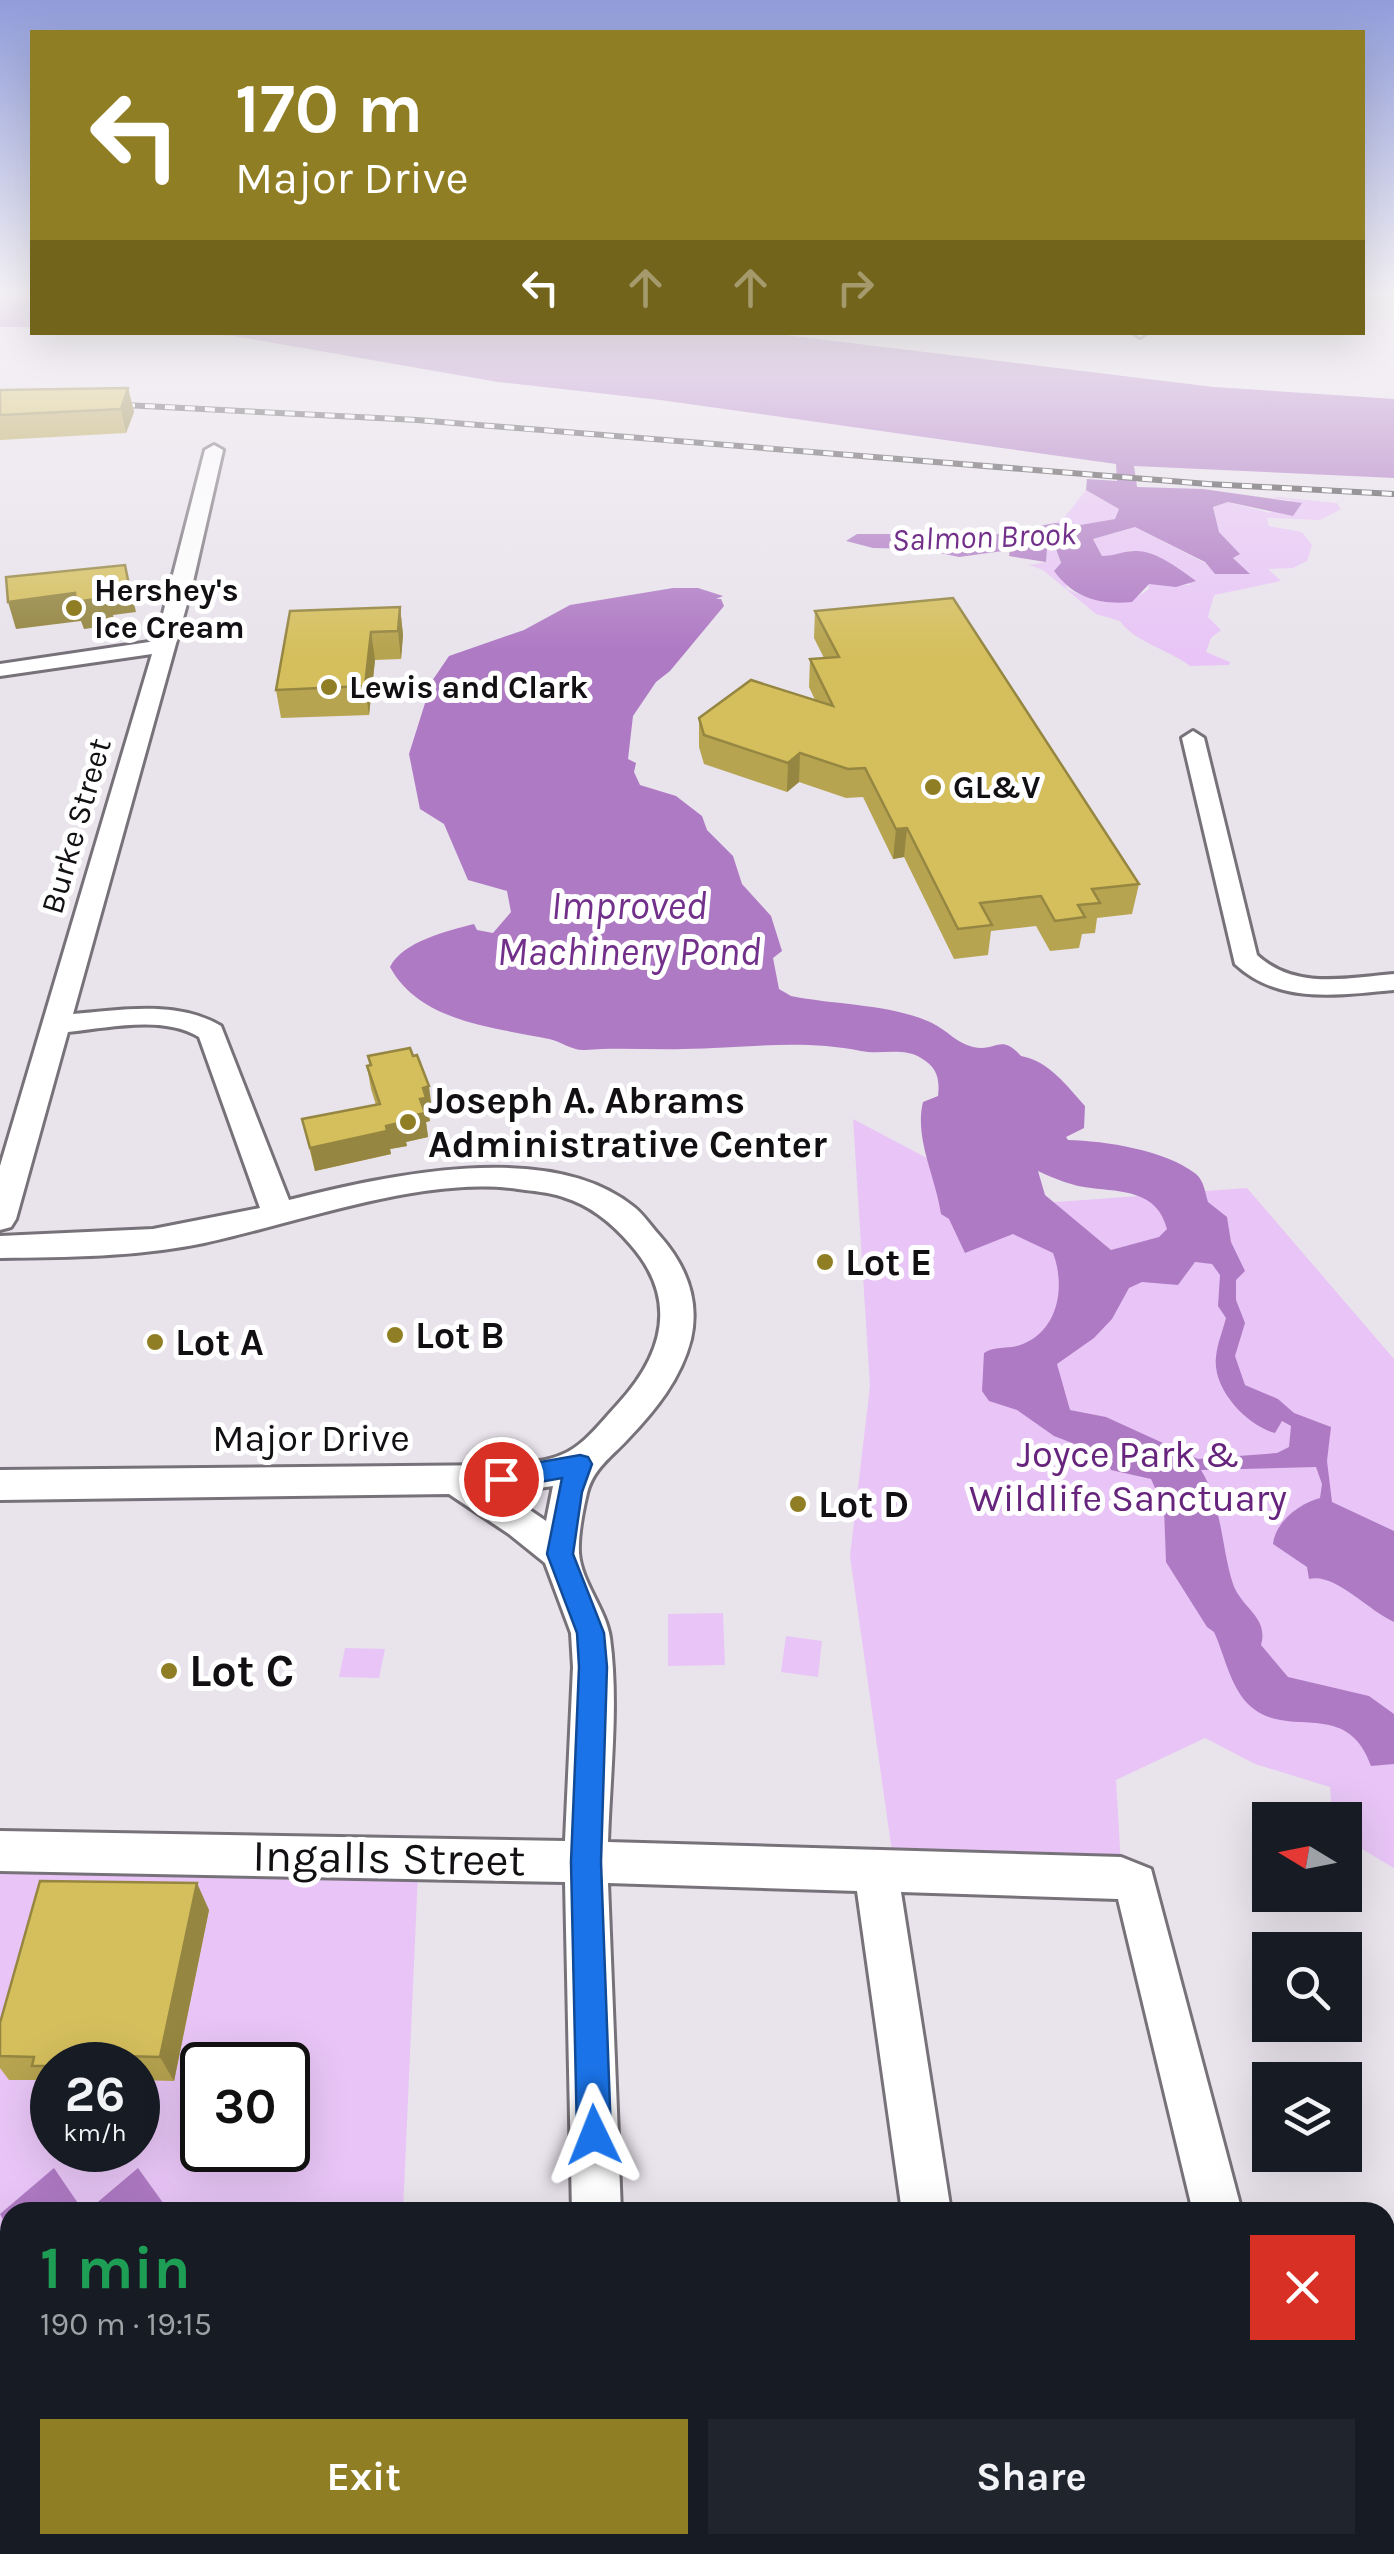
<!DOCTYPE html>
<html lang="en">
<head>
<meta charset="utf-8">
<style>
	:root { --surface:#171b24; --page:#20242c; --text:#f1f3f6; --muted:#9ea1a6; --accent:#907e24 }
	body { margin:0; font-family:Karla,sans-serif; background:var(--page); color:var(--text); height:100vh; display:flex; flex-direction:column; font-size:38px; white-space:nowrap }
	* { box-sizing:border-box; margin:0 }
	p { font-size:32px; color:var(--muted) }
	.icon { flex:none; width:55px; height:55px; fill:none; stroke:currentColor; stroke-width:2; stroke-linecap:round; stroke-linejoin:round }
	.map { position:relative; flex:1; overflow:hidden }
	.details { position:absolute; left:0px; top:2202px; width:1395px; height:352px; display:flex; flex-direction:column; background:var(--surface); border-radius:30px 30px 0 0; box-shadow:0 10px 40px #0002 }
	.details>* { flex:none }
	.guide { position:absolute; left:30px; top:30px; width:1335px; height:305px; border-radius:0px; box-shadow:0 10px 40px #0002; background:#907e24; color:#fff; overflow:hidden }
	.needle { width:65px; rotate:280deg }
	.tools { position:absolute; left:1252px; top:1802px; display:grid; gap:20px }
	.tools a { display:grid; place-items:center; width:110px; height:110px; border-radius:0px; background:var(--surface); box-shadow:0 10px 40px #0002; font-size:50px }
	.speed { position:absolute; left:30px; top:2042px; display:flex; gap:20px; font-size:50px; font-weight:700; text-align:center }
	.speed>* { display:grid; place-content:center; width:130px; height:130px; border-radius:50%; background:var(--surface); box-shadow:0 10px 40px #0002; line-height:1 }
	.speed small { font-size:25px; font-weight:400 }
	.speed .limit { border:5px solid #111; border-radius:15px; background:#fff; color:#111 }
	.pin { position:absolute; display:grid; place-items:center; width:85px; height:85px; color:#fff; margin:-42px; border:5px solid #fff; border-radius:50%; box-shadow:0 2px 10px #0007 }
	.me { position:absolute; width:110px; margin:-55px; rotate:358deg; stroke-linejoin:round; filter:drop-shadow(0 0 8px #0008) }
	.turn { display:flex; align-items:center; gap:35px; height:210px; padding:0 40px; font-size:45px }
	.turn .icon { width:130px; height:130px; stroke-width:2.5 }
	.turn b { display:block; font-size:70px; line-height:85px }
	.lanes { display:flex; align-items:center; height:95px; padding:0 40px; background:#0003; justify-content:center; gap:50px; direction:ltr }
	.lanes .off { opacity:.35 }
	.round { display:grid; place-items:center; flex:none; width:105px; height:105px; border-radius:0px; background:var(--page) }
	.overview { display:flex; align-items:center; justify-content:space-between; height:170px; padding:0 40px }
	h1 { font-size:60px; font-weight:700; line-height:75px; color:#1e9e55 }
	.cta { display:flex; gap:20px; margin-top:auto; padding:20px 40px }
	.cta a { flex:1; height:115px; border-radius:0px; background:var(--accent); color:#fff; font-size:40px; font-weight:700; line-height:115px; text-align:center }
	.cta a+a { background:var(--page); color:var(--text) }
	.map>svg:first-child { display:block }
	.green { fill:#e8c5f6; fill-rule:evenodd }
	.water { fill:#af7ac4; fill-rule:evenodd }
	.lines { fill:none; stroke-linecap:round; stroke-linejoin:round }
	.minor-casing { stroke:#777279; stroke-width:6 }
	.minor { fill:#fff; fill-rule:evenodd }
	.rail-casing { stroke:#4d4a4e; stroke-width:6 }
	.rail { stroke:#fff; stroke-width:4; stroke-dasharray:10; stroke-linecap:butt }
	.wall { fill:#b7a450 }
	.shaded-wall { fill:#958641 }
	.building { fill:#d5bf5d; stroke:#958641; stroke-width:2.5 }
	.route { fill:#1a73e8; stroke:#114b97; stroke-width:2.5 }
	.poi-dot { fill:#907e24; stroke:#fff; stroke-width:4 }
	.labels { text-anchor:middle; dominant-baseline:central; stroke-width:10; stroke-linejoin:round; paint-order:stroke }
	.far-water-label { font-size:32px; font-style:italic; fill:#72308a; stroke:#fff }
	.far-poi-label { font-size:32px; font-weight:bold; fill:#131013; stroke:#fff; text-anchor:start }
	.far-street-label { font-size:32px; fill:#131013; stroke:#fff }
	.poi-label { font-size:38px; font-weight:bold; fill:#131013; stroke:#fff; text-anchor:start }
	.street-label { font-size:38px; fill:#131013; stroke:#fff }
	.park-label { font-size:38px; fill:#66247d; stroke:#fff }
	.water-label { font-size:40px; font-style:italic; fill:#72308a; stroke:#fff }
	.near-poi-label { font-size:45px; font-weight:bold; fill:#131013; stroke:#fff; text-anchor:start }
	.near-street-label { font-size:45px; fill:#131013; stroke:#fff }
</style>
</head>
<body>
<div class="map">
<svg width="1394" height="2554" viewBox="0 0 1394 2554">
	<rect width="100%" height="100%" fill="#e9e3ec"/>
	<g class="green">
		<path d="M1086 490 1119 509 1115 519 1080 525 1055 523 1064 518Z"/>
		<path d="M1279 497 1337 503 1341 509 1320 520 1267 518 1269 526 1302 532 1312 545 1307 561 1293 568 1268 569 1281 581 1214 595 1208 617 1221 630 1211 638 1206 652 1230 662 1229 665 1190 666C1170 650 1134 642 1120 621L1096 614 1043 570 1029 565 1046 562 1047 549 1056 546 1067 589C1096 603 1122 610 1149 589L1148 584 1191 585 1131 550 1120 556H1102L1093 539 1135 527 1205 563 1215 573 1248 574 1233 557 1240 554 1219 532 1213 507 1228 502 1270 513 1292 500 1267 498Z"/>
		<path d="M853 1119 1016 1205 1247 1188 1394 1359V1868L1345 1839V1820H1333L1330 1787 1255 1764 1205 1738 1116 1780 1121 1865 892 1852 850 1556 870 1386Z"/>
		<path d="M723 1613 725 1665 668 1666V1614Z"/>
		<path d="M786 1636 822 1641 818 1677 781 1672Z"/>
		<path d="M345 1648 385 1649 379 1678 339 1677Z"/>
		<path d="M0 1866 418 1873 403 2212H10V2348H0ZM52 2065H138V2150H52ZM202 2065H288V2150H202Z"/>
	</g>
	<g class="water">
		<rect x="0" y="294" width="32" height="33"/>
		<path d="M768 333 1214 387 1394 399V478L1134 466 1137 487 1203 489 1302 503 1293 516 1228 502 1213 507 1219 532 1240 554 1233 558 1250 574H1215L1205 562 1135 527 1093 539 1102 556C1114 556 1124 551 1135 551 1155 550 1180 569 1196 581L1176 587 1149 584 1132 602C1099 605 1074 598 1054 571L1061 563 1055 546 1047 549 1046 562 1009 556 1010 550 959 557 922 549 873 548 846 541 857 534H919L940 529 973 539 1055 523 1080 525 1115 519 1119 509 1086 490 1087 479 1117 481 1116 464 660 400 498 382 234 336 180 333Z"/>
		<path d="M673 588H698L723 596 716 599H721L724 606 670 671 656 682 633 716 628 759 636 763 634 772 640 785 676 796 702 816 707 830 733 856 742 884 771 916 782 951 773 958 779 989 791 996C835 1005 892 1004 932 1023 947 1030 956 1043 973 1047 998 1052 1000 1033 1021 1056 1049 1061 1067 1086 1085 1106L1084 1128 1066 1137 1068 1140C1105 1141 1166 1150 1196 1174 1204 1181 1205 1192 1208 1202L1227 1217 1231 1242 1245 1271 1236 1280V1300L1245 1323 1235 1356 1245 1385 1278 1399 1294 1413 1331 1427 1327 1461 1332 1502 1394 1531V1622C1367 1610 1336 1573 1309 1579L1307 1567 1273 1544C1275 1522 1300 1503 1320 1498L1322 1484 1316 1467 1201 1470C1222 1504 1221 1546 1233 1584 1242 1609 1269 1617 1261 1645L1288 1677 1369 1696 1394 1714V1764L1371 1766C1346 1695 1285 1743 1247 1703 1229 1683 1225 1656 1214 1632L1207 1627 1166 1562 1164 1508 1151 1479 1111 1470 1106 1456 1054 1436 1017 1410 989 1401 982 1391 984 1353C996 1345 1010 1350 1023 1344 1060 1329 1065 1284 1053 1253L1013 1234 965 1253 949 1219 941 1214C936 1178 914 1138 923 1102L938 1096C940 1079 937 1067 921 1058 904 1047 880 1055 861 1051 801 1039 745 1048 683 1049 650 1050 617 1047 585 1050 572 1051 560 1041 549 1039 492 1027 420 1022 390 967 403 941 448 931 474 924L477 930 493 933 511 912 507 891 468 880 444 824 420 809 409 754 432 681 449 656 524 630 570 605ZM1038 1171C1055 1179 1072 1186 1091 1188 1122 1192 1157 1190 1167 1229L1159 1237 1111 1250 1045 1195ZM1195 1262 1212 1264 1220 1275 1218 1306 1226 1318C1223 1330 1217 1344 1216 1357 1212 1389 1247 1426 1275 1433L1282 1421 1291 1426 1289 1447 1277 1453 1198 1459 1106 1417 1070 1410 1057 1364 1094 1338 1112 1319 1129 1288 1142 1282 1178 1285Z"/>
		<path d="M54 2168 84 2212H10V2233L0 2214Z"/>
		<path d="M138 2168 166 2207 159 2212H86Z"/>
	</g>
	<g class="lines">
		<defs>
			<g id="minor">
				<path d="M1132 332H1147L1140 337Z"/>
				<path d="M214 445 223 450 192 586 73 1014C121 1010 177 1000 221 1026L289 1200C384 1176 550 1138 634 1207 643 1214 651 1226 659 1235 685 1264 700 1299 691 1339 681 1379 655 1411 627 1440 611 1457 593 1469 587 1493 583 1510 578 1535 579 1553 581 1582 606 1609 610 1638 619 1704 610 1776 608 1842L1121 1857 1151 1869 1242 2212H1193L1118 1899 901 1892 951 2212H902L857 1891 608 1883 621 2212H572L565 1882 0 1871V1831L565 1841 573 1667 571 1633 545 1563 509 1534 449 1494 0 1500V1470L501 1465C520 1463 543 1463 561 1455 583 1447 602 1421 617 1405 664 1354 679 1299 630 1244 612 1223 590 1205 563 1197 549 1192 532 1191 518 1189 424 1175 297 1223 204 1243 137 1257 68 1257 0 1258V1236L153 1229 260 1208 199 1037C163 1015 108 1028 68 1032L16 1219 11 1227 0 1230V1166L152 654 0 676V664L156 641 205 450ZM553 1486 546 1521 505 1493Z"/>
				<path d="M1193 731 1204 738 1257 955C1295 990 1347 978 1394 974V990C1338 995 1279 1005 1235 964L1182 738Z"/>
				<rect x="578" y="2545" width="56" height="9"/>
			</g>
		</defs>
		<use href="#minor" class="minor-casing"/>
		<use href="#minor" class="minor"/>
		<defs>
			<path id="rail" d="M105 404 417 420 1208 484 1394 494"/>
		</defs>
		<use href="#rail" class="rail-casing"/>
		<use href="#rail" class="rail"/>
	</g>
	<g class="wall">
		<path d="M128 388 134 412 126 433 0 440V390Z"/>
		<path d="M400 607 403 635 401 659 375 660 369 715 281 718 276 690Z"/>
		<path d="M815 611 1139 884 1132 914 1097 918 1095 933 1082 934 1079 948 1050 951 1036 926 991 931 988 955 954 959 904 857 893 859 863 797 846 798 799 782 787 792 704 764 699 747V718L815 700 809 687 810 659 824 658 814 638Z"/>
		<path d="M368 1056 432 1110 428 1111 430 1121 426 1122 428 1137 406 1142 407 1146 390 1149 391 1154 315 1171 302 1119 376 1105 371 1089 367 1066 370 1065Z"/>
		<path d="M209 1910 174 2081 138 2080V2083V2065H52V2089H49L42 2080H9L0 2068V2056Z"/>
	</g>
	<g class="shaded-wall">
		<path d="M128 388 134 412 126 433 121 409Z"/>
		<path d="M125 565 136 612 113 615 115 625 84 629 81 621 16 629 8 602 106 588Z"/>
		<path d="M400 607 403 635 401 659 398 631Z"/>
		<path d="M371 632 375 660 369 715 365 686Z"/>
		<path d="M800 753 799 782 787 792 788 763Z"/>
		<path d="M907 828 904 857 893 859 896 829Z"/>
		<path d="M429 1086 432 1110 428 1111 430 1121 426 1122 428 1137 406 1142 407 1146 390 1149 391 1154 315 1171 310 1148 386 1126 402 1118 420 1099 423 1088Z"/>
		<path d="M197 1883 209 1910 174 2081 160 2057Z"/>
	</g>
	<g class="building">
		<path d="M128 388 121 409 0 415V390Z"/>
		<path d="M125 565 129 585 106 588 108 597 76 602 75 593 8 602 6 577Z"/>
		<path d="M953 598 1139 884 1092 889 1100 903 1078 905 1085 917 1055 921 1041 896 980 903 992 925 958 929 907 828 896 829 865 768 848 769 800 753 788 763 704 735 699 718 751 680 833 706 810 659 839 657 815 611Z"/>
		<path d="M400 607 398 631 371 632 365 686 276 690 290 611Z"/>
		<path d="M410 1048 413 1056 417 1055 429 1086 423 1088 426 1098 420 1099 425 1113 402 1118 403 1122 386 1126 387 1131 310 1148 302 1119 380 1104 367 1066 371 1065 368 1056Z"/>
		<path d="M40 1881 197 1883 160 2057 123 2056 121 2065 52 2066H32L34 2057 0 2056V2023Z"/>
	</g>
	<linearGradient id="sky" x2="0" y2="1"><stop stop-color="#919dda"/><stop offset="0.45" stop-color="#f5f2f6"/><stop offset="1" stop-color="#f5f2f6" stop-opacity="0"/></linearGradient>
	<rect width="1394" height="651" fill="url(#sky)"/>
	<path class="route" d="M580 1455 588 1457 592 1464 582 1492 573 1554 604 1633 607 1667 601 1862 611 2135 606 2147 594 2151 582 2147 577 2135 571 1862 579 1667 577 1633 547 1554 562 1478 501 1489 492 1486 489 1479 492 1472 501 1469Z"/>
	<g class="poi-dot">
		<circle cx="74" cy="608" r="10"/>
		<circle cx="329" cy="687" r="10"/>
		<circle cx="933" cy="787" r="10"/>
		<circle cx="408" cy="1122" r="10"/>
		<circle cx="825" cy="1262" r="10"/>
		<circle cx="395" cy="1335" r="10"/>
		<circle cx="155" cy="1342" r="10"/>
		<circle cx="798" cy="1504" r="10"/>
		<circle cx="169" cy="1671" r="10"/>
	</g>
	<g class="labels">
		<g class="far-water-label">
			<text transform="translate(984 537) rotate(-2)">Salmon Brook</text>
		</g>
		<g class="far-poi-label">
			<text x="94" y="590">Hershey's<tspan x="94" dy="37">Ice Cream</tspan></text>
			<text x="349" y="687">Lewis and Clark</text>
			<text x="953" y="787">GL&amp;V</text>
		</g>
		<g class="far-street-label">
			<text transform="translate(76 826) rotate(-74)">Burke Street</text>
		</g>
		<g class="poi-label">
			<text x="428" y="1100">Joseph A. Abrams<tspan x="428" dy="44">Administrative Center</tspan></text>
			<text x="845" y="1262">Lot E</text>
			<text x="415" y="1335">Lot B</text>
			<text x="175" y="1342">Lot A</text>
			<text x="818" y="1504">Lot D</text>
		</g>
		<g class="street-label">
			<text x="311" y="1438">Major Drive</text>
		</g>
		<g class="park-label">
			<text x="1128" y="1454">Joyce Park &amp;<tspan x="1128" dy="44">Wildlife Sanctuary</tspan></text>
		</g>
		<g class="water-label">
			<text x="629" y="905">Improved<tspan x="629" dy="46">Machinery Pond</tspan></text>
		</g>
		<g class="near-poi-label">
			<text x="189" y="1671">Lot C</text>
		</g>
		<g class="near-street-label">
			<text transform="translate(389 1858) rotate(1)">Ingalls Street</text>
		</g>
	</g>
</svg>
<div class="tools">
<a><svg class="needle" viewBox="-14 -14 28 28"><path d="M0-13l5 13h-10z" fill="#e53935"/><path d="M0 13l5-13h-10z" fill="#9ea1a6"/></svg></a>
<a><svg class="icon" aria-label="search" viewBox="0 0 24 24"><circle cx="10" cy="10" r="6"/><path d="M15 15l6 6"/></svg></a>
<a><svg class="icon" aria-label="layers" viewBox="0 0 24 24"><path d="M12 4l9 5-9 5-9-5zM3 14l9 5 9-5"/></svg></a>
</div>
<div class="speed"><div>26<small>km/h</small></div><div class="limit">30</div></div>
<div class="pin" style="left:501px;top:1479px;background:#d93025"><svg class="icon" aria-label="arrive" viewBox="0 0 24 24"><path d="M6 21V4h12l-3 4 3 4H6"/></svg></div>
<svg class="me" style="left:594px;top:2135px" viewBox="-20 -20 40 40"><path d="M0-17L14 15 0 8-14 15z" fill="#1a73e8" stroke="#fff" stroke-width="4"/></svg>
<div class="guide">
<div class="turn"><svg class="icon" aria-label="left" viewBox="0 0 24 24"><path d="M17 20v-9H6M10 6l-5 5 5 5"/></svg><div><b>170 m</b>Major Drive</div></div>
<div class="lanes"><svg class="icon" aria-label="left" viewBox="0 0 24 24"><path d="M17 20v-9H6M10 6l-5 5 5 5"/></svg><svg class="icon off" aria-label="ahead" viewBox="0 0 24 24"><path d="M12 20V5M6 11l6-6 6 6"/></svg><svg class="icon off" aria-label="ahead" viewBox="0 0 24 24"><path d="M12 20V5M6 11l6-6 6 6"/></svg><svg class="icon off" aria-label="right" viewBox="0 0 24 24"><path d="M7 20v-9h11M14 6l5 5-5 5"/></svg></div>
</div>
<section class="details">
<div class="overview"><div><h1>1 min</h1><p>190 m · 19:15</p></div><a class="round" style="background:#d93025;color:#fff"><svg class="icon" aria-label="close" viewBox="0 0 24 24"><path d="M6 6l12 12M18 6L6 18"/></svg></a></div>
<div class="cta"><a>Exit</a><a>Share</a></div>
</section>
</div>
</body>
</html>
